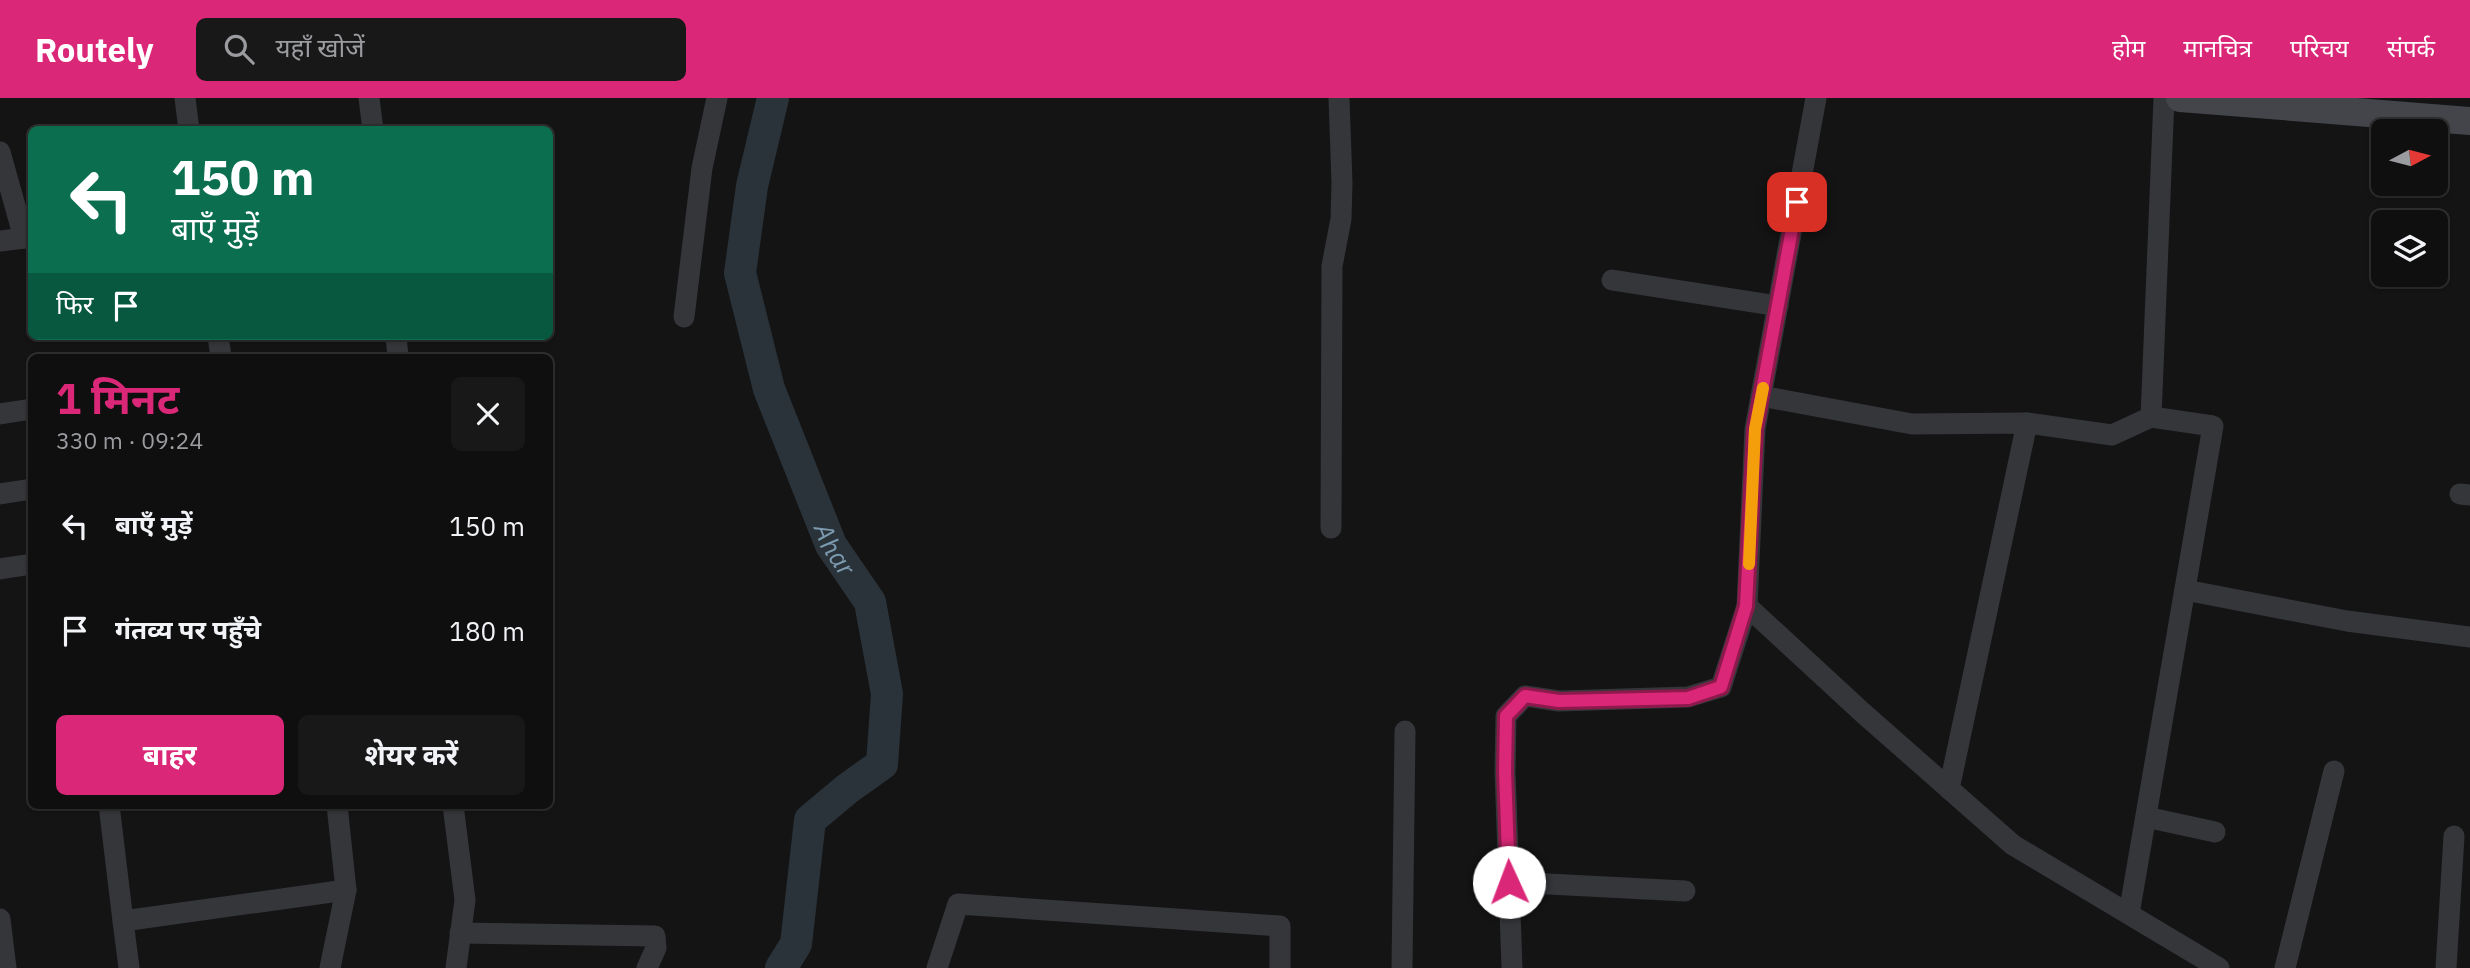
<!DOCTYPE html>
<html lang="hi">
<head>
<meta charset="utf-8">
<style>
	:root { --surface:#0f0f10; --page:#181819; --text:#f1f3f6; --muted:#9b9c9f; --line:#2f2f30; --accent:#db2777 }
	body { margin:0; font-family:"IBM Plex Sans","Noto Sans Devanagari",sans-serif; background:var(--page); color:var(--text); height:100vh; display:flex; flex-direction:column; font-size:26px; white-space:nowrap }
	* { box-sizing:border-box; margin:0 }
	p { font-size:23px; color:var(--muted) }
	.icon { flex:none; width:38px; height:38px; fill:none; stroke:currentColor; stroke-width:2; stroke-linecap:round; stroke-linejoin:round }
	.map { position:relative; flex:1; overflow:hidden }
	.sheet { position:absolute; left:28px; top:256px; width:525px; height:455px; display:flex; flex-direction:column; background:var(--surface); border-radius:10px; box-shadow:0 2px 5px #0004,0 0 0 2px var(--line) }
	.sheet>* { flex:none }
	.guide { position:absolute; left:28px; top:28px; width:525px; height:214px; border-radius:10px; box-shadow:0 2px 5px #0004,0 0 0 2px var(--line); background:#0b6e4f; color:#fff; overflow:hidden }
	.needle { width:46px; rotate:83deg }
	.tools { position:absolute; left:2371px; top:21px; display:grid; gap:14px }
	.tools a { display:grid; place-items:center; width:77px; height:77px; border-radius:10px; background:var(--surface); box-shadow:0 2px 5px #0004,0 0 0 2px var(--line); font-size:35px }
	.pin { position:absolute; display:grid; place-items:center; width:60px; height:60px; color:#fff; margin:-30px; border-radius:14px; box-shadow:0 4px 10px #0006 }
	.me { position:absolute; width:77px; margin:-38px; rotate:358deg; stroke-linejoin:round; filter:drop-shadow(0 0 5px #0008) }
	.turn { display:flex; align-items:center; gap:24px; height:147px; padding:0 28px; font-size:32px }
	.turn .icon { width:91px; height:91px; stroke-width:2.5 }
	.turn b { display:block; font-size:49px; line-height:60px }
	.then { display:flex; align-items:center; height:66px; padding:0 28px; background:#0003; gap:14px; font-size:26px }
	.round { display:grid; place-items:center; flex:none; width:74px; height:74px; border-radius:10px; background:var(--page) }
	.overview { display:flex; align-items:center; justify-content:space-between; height:119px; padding:0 28px }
	h1 { font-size:42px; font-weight:700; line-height:52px; color:var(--accent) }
	.cta { display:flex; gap:14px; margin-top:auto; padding:14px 28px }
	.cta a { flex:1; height:80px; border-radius:10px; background:var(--accent); color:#fff; font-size:28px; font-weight:700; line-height:80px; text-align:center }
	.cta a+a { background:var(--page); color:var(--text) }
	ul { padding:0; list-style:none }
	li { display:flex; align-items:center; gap:21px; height:105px; padding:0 28px }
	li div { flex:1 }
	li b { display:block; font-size:26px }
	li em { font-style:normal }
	header { display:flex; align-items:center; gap:42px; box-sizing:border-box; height:98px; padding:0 35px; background:var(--accent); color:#fff }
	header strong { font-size:33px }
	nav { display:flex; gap:38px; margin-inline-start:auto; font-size:24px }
	.search { width:490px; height:63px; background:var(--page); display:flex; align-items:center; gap:18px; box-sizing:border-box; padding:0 24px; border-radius:10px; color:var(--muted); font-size:26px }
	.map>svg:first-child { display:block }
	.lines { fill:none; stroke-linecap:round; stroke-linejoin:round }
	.river { stroke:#2a3339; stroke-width:32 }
	.street { stroke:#35363a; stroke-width:21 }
	.secondary { stroke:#43454a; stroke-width:28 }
	.route-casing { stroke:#8e194d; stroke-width:18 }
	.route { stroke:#db2777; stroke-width:12 }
	.slow { stroke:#f59e0b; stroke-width:12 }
	.labels { text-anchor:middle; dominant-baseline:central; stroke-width:7; stroke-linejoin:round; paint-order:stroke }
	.water-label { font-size:26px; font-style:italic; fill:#7c9bb0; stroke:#0f0f10 }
</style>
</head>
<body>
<header>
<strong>Routely</strong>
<div class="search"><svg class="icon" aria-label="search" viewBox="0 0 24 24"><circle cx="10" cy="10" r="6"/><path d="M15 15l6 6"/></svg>यहाँ खोजें</div>
<nav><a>होम</a><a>मानचित्र</a><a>परिचय</a><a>संपर्क</a></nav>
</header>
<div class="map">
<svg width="2470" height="870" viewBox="0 0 2470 870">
	<rect width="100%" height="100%" fill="#141415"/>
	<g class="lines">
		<path class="river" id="s1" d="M773 0 752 88 740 175 769 291 831 447 870 504 887 596 882 666 847 691 810 722 796 846 781 870"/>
		<g class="street">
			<path d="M185 0 189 32"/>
			<path d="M369 0 373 32"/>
			<path d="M1816 0 1755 331 1747 508 1863 615 2013 747 2219 870"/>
			<path d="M0 54 24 140"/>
			<path d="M0 143 32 139"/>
			<path d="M1612 182 1778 208"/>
			<path d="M684 219 702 70 717 0"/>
			<path d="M218 238 221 259"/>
			<path d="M396 238 398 259"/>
			<path d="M1761 298 1912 326 2027 325 1949 691"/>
			<path d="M0 316 32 311"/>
			<path d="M2027 325 2112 337 2151 319"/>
			<path d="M0 396 32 391"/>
			<path d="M2460 396 2470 397"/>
			<path d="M1331 430 1332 168 1341 121 1342 85 1339 0"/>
			<path d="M0 471 32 466"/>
			<path d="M2185 492 2347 523 2470 539"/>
			<path d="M109 707 123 823 346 792 337 707"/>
			<path d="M453 707 465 802 456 870"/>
			<path d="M2146 719 2215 734"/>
			<path d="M1509 784 1685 793"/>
			<path d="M2129 816 2213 328 2151 319 2164 0"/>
			<path d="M0 821 6 870"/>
			<path d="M123 823 129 870"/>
			<path d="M460 835 655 838 656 850 647 870"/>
			<path d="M330 870 346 792"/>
			<path d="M937 870 958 806 1280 828V870"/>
			<path d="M1402 870 1405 633"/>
			<path d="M1512 870 1505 673 1506 618 1525 598 1559 603 1688 599 1721 589 1747 508"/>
			<path d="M2285 870 2334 673"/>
			<path d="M2446 870 2454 738"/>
		</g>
		<path class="secondary" d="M2180 0 2470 23"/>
	</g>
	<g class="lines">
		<defs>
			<path id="route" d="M1509 784 1505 673 1506 618 1525 598 1559 603 1688 600 1721 589 1746 508 1755 331 1797 104"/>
		</defs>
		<use href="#route" class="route-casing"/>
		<use href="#route" class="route"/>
		<path class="slow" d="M1749 466 1755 331 1763 290"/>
	</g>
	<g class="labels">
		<g class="water-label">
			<text stroke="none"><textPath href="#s1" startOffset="471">Ahar</textPath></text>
		</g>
	</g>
</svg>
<div class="tools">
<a><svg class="needle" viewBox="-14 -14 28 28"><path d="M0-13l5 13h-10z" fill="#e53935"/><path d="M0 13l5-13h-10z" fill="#9b9c9f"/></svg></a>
<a><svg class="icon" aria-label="layers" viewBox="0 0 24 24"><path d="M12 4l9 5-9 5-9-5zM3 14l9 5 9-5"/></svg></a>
</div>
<div class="pin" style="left:1797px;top:104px;background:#d93025"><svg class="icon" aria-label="arrive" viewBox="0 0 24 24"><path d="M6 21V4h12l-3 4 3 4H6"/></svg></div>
<svg class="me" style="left:1509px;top:784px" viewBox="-20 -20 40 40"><circle r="19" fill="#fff"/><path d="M0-13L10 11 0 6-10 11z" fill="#db2777"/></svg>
<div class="guide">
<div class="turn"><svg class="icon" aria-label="left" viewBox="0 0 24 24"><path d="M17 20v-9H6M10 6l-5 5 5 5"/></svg><div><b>150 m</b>बाएँ मुड़ें</div></div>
<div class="then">फिर<svg class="icon" aria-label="arrive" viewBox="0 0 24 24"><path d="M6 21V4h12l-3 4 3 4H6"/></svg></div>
</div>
<section class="sheet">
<div class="overview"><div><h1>1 मिनट</h1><p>330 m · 09:24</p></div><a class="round"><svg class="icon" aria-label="close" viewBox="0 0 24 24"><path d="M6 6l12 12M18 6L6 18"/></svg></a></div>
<ul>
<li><svg class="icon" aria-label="left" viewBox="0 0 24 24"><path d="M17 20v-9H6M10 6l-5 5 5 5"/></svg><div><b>बाएँ मुड़ें</b></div><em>150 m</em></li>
<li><svg class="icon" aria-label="arrive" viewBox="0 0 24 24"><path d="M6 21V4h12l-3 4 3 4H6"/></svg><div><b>गंतव्य पर पहुँचे</b></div><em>180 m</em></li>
</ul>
<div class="cta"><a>बाहर</a><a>शेयर करें</a></div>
</section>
</div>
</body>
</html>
